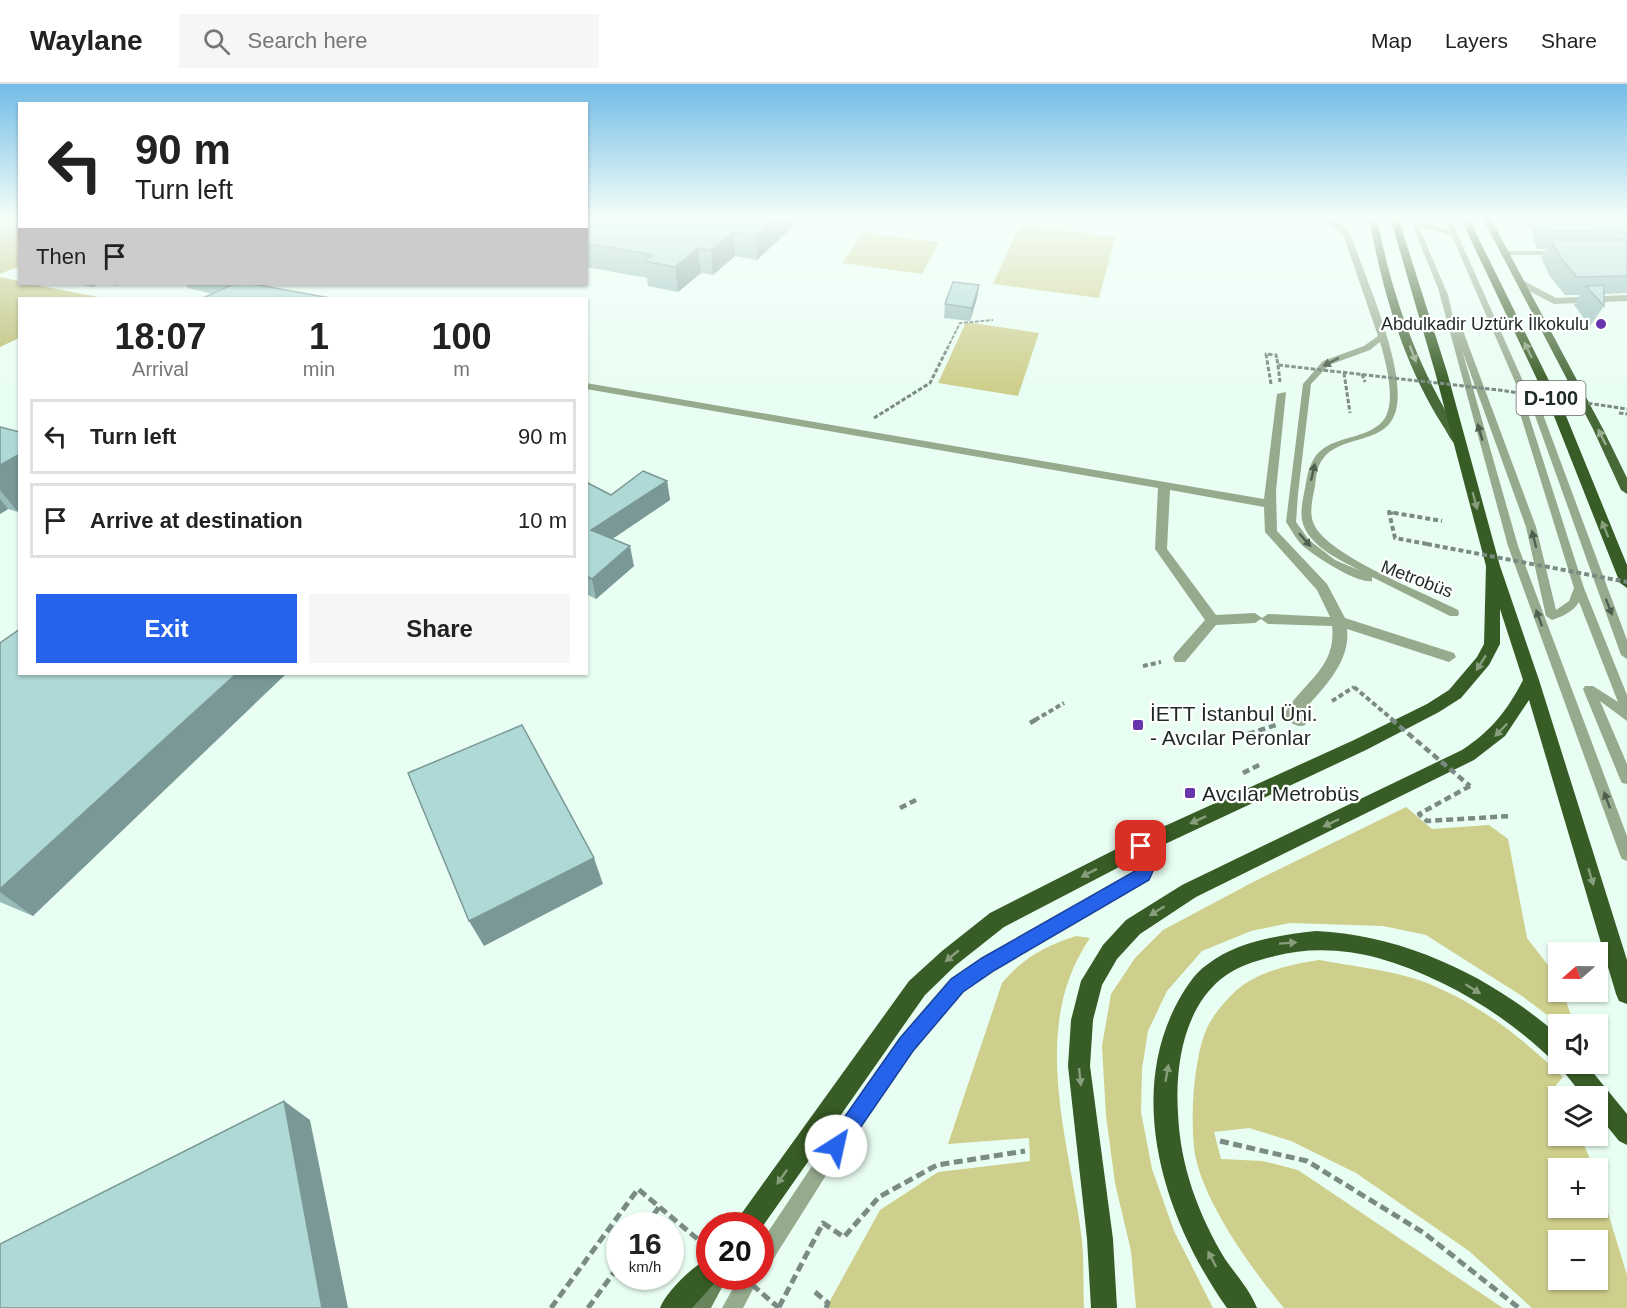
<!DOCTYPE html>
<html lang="en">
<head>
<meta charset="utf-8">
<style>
	:root { --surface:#fff; --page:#f6f6f6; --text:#222; --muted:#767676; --line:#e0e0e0; --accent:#2563eb }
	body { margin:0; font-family:Arial,sans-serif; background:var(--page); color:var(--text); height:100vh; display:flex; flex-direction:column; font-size:22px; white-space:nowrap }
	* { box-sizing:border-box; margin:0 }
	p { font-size:20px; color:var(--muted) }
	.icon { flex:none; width:33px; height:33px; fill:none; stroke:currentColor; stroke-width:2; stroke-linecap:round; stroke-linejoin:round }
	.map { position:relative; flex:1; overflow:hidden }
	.sheet { position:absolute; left:18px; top:213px; width:570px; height:378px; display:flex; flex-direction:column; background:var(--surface); border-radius:0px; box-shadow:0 2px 4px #0004 }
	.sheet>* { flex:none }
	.top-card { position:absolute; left:18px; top:18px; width:570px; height:183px; border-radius:0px; box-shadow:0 2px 4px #0004; background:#fff; color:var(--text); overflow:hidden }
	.needle { width:39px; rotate:250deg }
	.tools { position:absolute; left:1548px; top:858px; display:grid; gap:12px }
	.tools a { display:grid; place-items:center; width:60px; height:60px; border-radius:0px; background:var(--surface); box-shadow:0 2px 4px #0004; font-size:30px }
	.speed { position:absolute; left:606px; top:1128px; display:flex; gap:12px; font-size:30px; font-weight:700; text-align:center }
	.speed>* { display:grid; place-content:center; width:78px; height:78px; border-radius:50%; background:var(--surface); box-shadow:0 2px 4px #0004; line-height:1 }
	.speed small { font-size:15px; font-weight:400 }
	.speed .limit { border:9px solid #d22; background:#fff; color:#111 }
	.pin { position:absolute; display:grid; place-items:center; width:51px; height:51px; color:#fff; margin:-26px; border-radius:12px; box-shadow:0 3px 9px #0006 }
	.me { position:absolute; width:66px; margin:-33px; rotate:35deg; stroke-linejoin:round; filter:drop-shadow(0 0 4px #0008) }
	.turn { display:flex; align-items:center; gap:21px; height:126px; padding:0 18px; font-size:27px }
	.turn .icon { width:78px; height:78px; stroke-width:2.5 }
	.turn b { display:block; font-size:42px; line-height:51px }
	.then { display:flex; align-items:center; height:57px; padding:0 18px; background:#0003; gap:12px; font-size:22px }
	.eta { display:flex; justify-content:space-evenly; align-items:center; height:102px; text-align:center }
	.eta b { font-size:36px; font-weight:600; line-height:42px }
	.primary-button { display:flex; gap:12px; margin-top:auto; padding:12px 18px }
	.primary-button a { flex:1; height:69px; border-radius:0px; background:var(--accent); color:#fff; font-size:24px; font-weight:600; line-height:69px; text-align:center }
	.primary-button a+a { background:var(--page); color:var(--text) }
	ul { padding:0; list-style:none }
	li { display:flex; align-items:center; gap:18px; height:75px; margin:0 12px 9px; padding:0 6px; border:3px solid var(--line); border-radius:0px }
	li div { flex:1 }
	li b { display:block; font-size:22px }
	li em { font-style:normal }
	header { display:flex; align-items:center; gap:36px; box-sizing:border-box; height:84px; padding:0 30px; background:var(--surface); border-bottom:2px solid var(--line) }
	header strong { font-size:28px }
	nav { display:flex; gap:33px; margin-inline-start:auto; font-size:21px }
	.search { width:420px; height:54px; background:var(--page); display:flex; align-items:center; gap:15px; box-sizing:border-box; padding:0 21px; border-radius:0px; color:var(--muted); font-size:22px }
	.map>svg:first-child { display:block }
	.green { fill:#cecf8c; fill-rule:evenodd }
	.forest { fill:#babb6d }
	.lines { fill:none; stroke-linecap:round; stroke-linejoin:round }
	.path-far4 { stroke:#7a8b83; stroke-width:2; stroke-dasharray:4 1.5; stroke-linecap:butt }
	.path-far3 { stroke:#7a8b83; stroke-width:3; stroke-dasharray:4.5 2; stroke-linecap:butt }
	.path-far2 { stroke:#7a8b83; stroke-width:4; stroke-dasharray:5 3; stroke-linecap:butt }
	.path-far1 { stroke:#7a8b83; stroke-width:4.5; stroke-dasharray:7 4; stroke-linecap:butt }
	.path { stroke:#7a8b83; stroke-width:5; stroke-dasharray:9 4.5; stroke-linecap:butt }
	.service { fill:#96aa8e; fill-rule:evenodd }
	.pedestrian { fill:#96aa8e; fill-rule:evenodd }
	.minor { fill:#96aa8e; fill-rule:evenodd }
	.secondary { fill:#68845b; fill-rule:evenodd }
	.primary { fill:#476837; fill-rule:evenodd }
	.trunk { fill:#385c25; fill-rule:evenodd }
	.path-bridge-far3 { stroke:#7a8b83; stroke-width:3; stroke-dasharray:4.5 2; stroke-linecap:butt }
	.path-bridge-far2 { stroke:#7a8b83; stroke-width:4; stroke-dasharray:5 3; stroke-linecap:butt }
	.path-bridge-far1 { stroke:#7a8b83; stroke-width:4.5; stroke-dasharray:7 4; stroke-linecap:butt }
	.path-bridge { stroke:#7a8b83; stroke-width:5; stroke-dasharray:9 4.5; stroke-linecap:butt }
	.wall { fill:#96bbb8 }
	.shaded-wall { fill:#7a9896 }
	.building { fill:#afd9d6; stroke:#7a9896; stroke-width:1.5 }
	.oneway { fill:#889d7c }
	.oneway2 { fill:#9aac91 }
	.oneway3 { fill:#4e5e4f }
	.route { fill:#2563eb; stroke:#184099; stroke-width:1.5 }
	.poi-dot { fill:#6835ac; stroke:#fff; stroke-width:2 }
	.labels { text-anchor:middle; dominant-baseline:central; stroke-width:4.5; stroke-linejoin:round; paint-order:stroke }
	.far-poi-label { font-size:18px; fill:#1e2b25; stroke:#fff; text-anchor:end }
	.far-street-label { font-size:18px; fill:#1e2b25; stroke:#fff }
	.shield { fill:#fff; stroke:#626b66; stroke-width:1.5 }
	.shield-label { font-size:20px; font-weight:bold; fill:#1e2b25 }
	.poi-label { font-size:21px; fill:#1e2b25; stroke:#fff; text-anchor:start }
</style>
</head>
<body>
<header>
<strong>Waylane</strong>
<div class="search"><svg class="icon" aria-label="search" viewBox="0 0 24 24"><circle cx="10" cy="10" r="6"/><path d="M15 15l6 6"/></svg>Search here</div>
<nav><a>Map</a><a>Layers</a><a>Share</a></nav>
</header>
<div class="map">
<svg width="1627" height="1224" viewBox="0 0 1627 1224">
	<rect width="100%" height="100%" fill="#e9fef3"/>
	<g class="green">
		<path d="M1020 141 1115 153 1099 214 993 200Z"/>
		<path d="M863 149 939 158 922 190 842 179Z"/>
		<path d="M966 238 1039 249 1018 312 938 299Z"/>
		<path d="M1406 723 1432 745 1489 741 1508 755 1527 854 1558 894V908H1563L1574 940H1559L1522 912 1426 851 1383 842 1290 839 1251 847 1202 867 1167 907 1148 947 1142 985 1141 1028 1152 1085 1174 1147 1213 1224H1136L1131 1167 1115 1099 1106 1032 1102 962 1111 910 1135 874 1163 846 1255 797Z"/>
		<path d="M1076 852 1090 854C1028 944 1070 1058 1082 1156 1084 1178 1083 1201 1084 1224H826L880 1126 938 1088 1030 1077 1029 1054 948 1060 1002 899C1024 873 1045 862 1076 852Z"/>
		<path d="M1319 876C1351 882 1397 887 1427 899 1481 921 1521 953 1563 993L1556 1001 1561 1012H1558V1052H1580L1594 1084H1558V1124H1598V1096L1627 1191V1224H1532L1469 1167 1356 1089 1291 1057 1249 1044 1214 1048 1221 1075 1263 1077 1298 1086 1503 1224H1284C1253 1187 1207 1123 1196 1075 1189 1044 1193 969 1209 940 1215 929 1228 913 1238 905 1260 887 1292 880 1319 876ZM1558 1156H1598V1196H1558Z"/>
	</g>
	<g class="forest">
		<path d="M0 133H19L20 182 0 190Z"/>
		<path d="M0 193 19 197 20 200H31L103 214H20L19 254 0 263Z"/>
	</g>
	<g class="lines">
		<path class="path-far4" d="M947 265 960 239 993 236"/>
		<g class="path-far3">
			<path d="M1278 281 1280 298"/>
			<path d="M1344 289 1350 329"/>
			<path d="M1362 290 1365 298"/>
			<path d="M1271 300 1266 270 1276 271 1277 275"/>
			<path d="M1619 329 1627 330"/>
			<path d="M874 334 930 299 948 263"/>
			<path d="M1389 429H1396"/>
		</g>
		<g class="path-far2">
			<path d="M1427 460 1395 454 1389 428 1442 437"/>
			<path d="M1143 582 1161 578"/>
			<path d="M1332 617 1354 603"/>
			<path d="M1035 636 1064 619"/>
		</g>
		<g class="path-far1">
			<path d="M1030 639 1037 635"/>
			<path d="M1248 650 1276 641"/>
			<path d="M1243 689 1261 680"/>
			<path d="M1470 702 1419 730 1427 737 1511 732"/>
			<path d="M900 724 916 716"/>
		</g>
		<g class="path">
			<path d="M1220 1057 1307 1077 1424 1149 1519 1224"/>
			<path d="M646 1142 659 1123"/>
			<path d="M815 1208 828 1219 826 1224"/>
			<path d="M779 1223 823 1139 844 1153 879 1113 937 1081 1025 1067"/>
			<path d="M551 1224 638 1105 707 1163"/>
			<path d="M588 1224 620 1180"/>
		</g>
		<g class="service">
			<path d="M1319 133C1330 133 1344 140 1350 150 1355 160 1358 173 1363 184 1375 217 1409 299 1394 332 1382 361 1338 351 1322 376 1317 383 1316 393 1315 402 1313 413 1309 427 1313 438 1324 471 1426 509 1458 526L1459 529 1458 532H1450L1372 493V497C1357 500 1314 472 1302 461 1296 455 1291 445 1286 438L1303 300 1323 277 1364 262 1378 252 1343 150ZM1380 258C1386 278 1396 315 1385 334 1373 353 1341 352 1324 364 1312 372 1308 386 1306 399 1304 411 1300 424 1302 436 1307 462 1342 477 1363 488L1335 476 1309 456 1296 438 1298 410 1311 300 1329 281 1370 266Z"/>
			<path d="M1341 133H1360L1376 137 1373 139Z"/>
			<path d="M1412 133H1418L1419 141H1432L1450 147 1444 133H1450L1530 313 1541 325 1627 556V575L1621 571 1533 326 1527 320 1526 323 1584 504 1627 611V637L1600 617 1627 680V700L1622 699 1620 695 1583 605 1585 602H1593L1618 618 1579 518C1573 528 1563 532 1552 536L1546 532 1526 443 1462 266 1518 462 1627 752V777L1622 775 1620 771 1508 462 1438 204 1413 143ZM1420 145H1431L1452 152 1522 314 1518 323 1574 504 1569 517 1556 526 1536 443 1462 244 1455 242 1448 211Z"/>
			<path d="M1141 756 1146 758 1156 778 1149 795 993 885 962 907 913 966 830 1085 767 1185 760 1187V1160L818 1073 901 954 952 897 983 875 1139 787 1142 778 1134 762 1136 758Z"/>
			<path d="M740 1192H760L743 1224H722Z"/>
		</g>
		<path class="pedestrian" d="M586 299 1264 415 1277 310 1286 308 1276 407 1277 447 1327 500 1345 534 1454 569 1456 573 1449 578 1347 545C1351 579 1322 605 1301 630L1308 637 1305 641C1297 644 1289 639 1284 631 1302 598 1337 585 1332 542L1268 540 1261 535 1255 539 1216 541 1185 578H1175L1173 574 1175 570 1205 536 1155 465 1158 404 586 305ZM1170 406 1264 423 1265 448 1317 506 1330 533 1268 530 1262 534 1255 529 1216 531 1167 465Z"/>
		<g class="minor">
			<path d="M1504 167H1564L1568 169 1564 171H1501V167Z"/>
			<path d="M1518 197H1524L1556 214 1627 211V217L1554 220 1518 201Z"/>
		</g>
		<path class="secondary" d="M710 1183V1192H728L711 1224H685Z"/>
		<g class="primary">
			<path d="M1369 133H1377C1392 215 1420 290 1466 360L1464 362 1460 363C1452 361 1448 349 1443 342 1403 279 1382 206 1369 133Z"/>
			<path d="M1482 133H1490L1603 345 1627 394V410L1621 406 1593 345Z"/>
		</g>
		<g class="trunk">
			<path d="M1390 133H1398L1447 288 1500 482 1539 596 1627 876V920L1619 917 1616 910 1529 616 1505 652 1474 676 1196 813 1140 850 1117 875 1102 901 1093 936 1090 982 1113 1155 1117 1224H1091L1087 1155 1068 982 1071 936 1081 897 1103 861 1126 836 1182 801 1462 666C1491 647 1507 627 1523 596L1500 525V560L1489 581 1461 614 1439 628 1366 666 1148 768 1004 843 956 881 925 911 760 1146V1142H736L739 1133 909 897 942 867 990 829 1134 756 1354 656 1427 620 1449 606 1477 573 1484 560 1486 482 1435 288Z"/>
			<path d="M1460 133H1468L1564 327 1627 481V504L1620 499 1552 327Z"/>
			<path d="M1316 847C1405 851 1492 893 1558 951V977L1550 974C1503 929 1441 892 1378 874 1346 865 1308 863 1275 872 1256 877 1237 882 1221 895 1183 926 1175 984 1178 1029 1180 1081 1198 1130 1225 1175 1236 1191 1250 1206 1257 1224H1227C1168 1141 1126 1021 1175 923 1183 908 1193 890 1208 880 1238 857 1280 851 1316 847Z"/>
			<path d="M1561 980H1586L1627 1030V1061L1619 1057 1598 1031V1012H1583L1564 988Z"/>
			<path d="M710 1174V1192H721L692 1224H660C666 1208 693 1181 710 1174Z"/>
		</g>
		<path class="path-bridge-far3" d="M1277 275 1278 281 1499 306 1627 325"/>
		<g class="path-bridge-far2">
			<path d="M1427 460 1627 498"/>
			<path d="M1354 603 1393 636"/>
		</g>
		<path class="path-bridge-far1" d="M1391 635 1470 702"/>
		<path class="path-bridge" d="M742 1192 779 1224"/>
	</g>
	<g class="wall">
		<path d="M661 133H802V134L757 176 735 172 713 191 701 189 678 208 648 202 647 194 586 183V145L653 140Z"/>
		<path d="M1524 133H1627V209L1604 210V222L1590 242 1574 221 1580 211H1565L1549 191 1541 173 1546 165H1537L1532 152 1533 149Z"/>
		<path d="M75 200H100L92 203Z"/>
		<path d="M104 200H123L117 202Z"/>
		<path d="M186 200H266L262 201 213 210 188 204Z"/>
		<path d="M979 201 977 214 970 237 944 234 945 220Z"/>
		<path d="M0 343 20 348V427L18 428 8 425 0 430Z"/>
		<path d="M667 397 670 416 612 455 634 482 596 515 586 510V398L611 411Z"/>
		<path d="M0 559 33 832 0 818Z"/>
	</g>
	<g class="shaded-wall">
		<path d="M776 133H802V134L757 176 756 151Z"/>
		<path d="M734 148 735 172 713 191 711 166Z"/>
		<path d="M698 164 701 189 678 208 675 183Z"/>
		<path d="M90 200H100L92 203Z"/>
		<path d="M228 200H266L237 214H236Z"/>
		<path d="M979 201 977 214 970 237 972 224Z"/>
		<path d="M20 370V427L18 428 0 406V381Z"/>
		<path d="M667 397 670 416 596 466 591 446Z"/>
		<path d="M0 415 8 425 0 430Z"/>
		<path d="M630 462 634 482 596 515 592 495Z"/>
		<path d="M236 590H286L33 832 0 808V805Z"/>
		<path d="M594 774 603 800 484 862 469 837Z"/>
		<path d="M284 1017 310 1036 348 1224H322Z"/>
	</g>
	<g class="building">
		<path d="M603 133H612L653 140 661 133H776L756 151 734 148 711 166 698 164 675 183 644 177 653 171 586 159V145Z"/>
		<path d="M1544 133H1627V148L1547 147 1541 135H1545Z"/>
		<path d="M1551 156H1627V192L1577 193 1560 173Z"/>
		<path d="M953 198 979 201 972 224 945 220Z"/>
		<path d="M234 200H252L330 214H203Z"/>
		<path d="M1604 201V222L1586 202Z"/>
		<path d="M0 343 20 348V370L0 381Z"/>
		<path d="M643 387 667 397 591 446 630 462 592 495 586 492V398L611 411Z"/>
		<path d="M20 545V590H236L0 805V559Z"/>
		<path d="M522 641 594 774 469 837 408 689Z"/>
		<path d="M284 1017 322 1224H0V1160Z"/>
	</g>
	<defs><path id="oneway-solid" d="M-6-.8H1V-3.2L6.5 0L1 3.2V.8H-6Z" transform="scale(1.5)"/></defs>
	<g class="oneway">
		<use href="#oneway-solid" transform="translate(1528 266) rotate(-116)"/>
		<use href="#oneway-solid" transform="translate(1475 417) rotate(75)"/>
		<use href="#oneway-solid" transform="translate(1605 445) rotate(-112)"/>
		<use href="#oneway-solid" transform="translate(1481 579) rotate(123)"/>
		<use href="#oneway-solid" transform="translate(1501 646) rotate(134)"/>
		<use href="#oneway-solid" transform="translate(1198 736) rotate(155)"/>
		<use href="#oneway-solid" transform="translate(1331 739) rotate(154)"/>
		<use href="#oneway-solid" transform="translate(1089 789) rotate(153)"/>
		<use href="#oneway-solid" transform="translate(1591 793) rotate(73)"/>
		<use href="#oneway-solid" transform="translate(1157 827) rotate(148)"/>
		<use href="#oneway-solid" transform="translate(1288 859) rotate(-4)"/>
		<use href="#oneway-solid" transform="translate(952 872) rotate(140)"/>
		<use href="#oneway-solid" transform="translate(1473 905) rotate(32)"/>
		<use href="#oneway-solid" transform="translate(1167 989) rotate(-80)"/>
		<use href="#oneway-solid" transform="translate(1080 993) rotate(84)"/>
		<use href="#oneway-solid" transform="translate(782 1093) rotate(125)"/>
		<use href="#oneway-solid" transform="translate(1212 1175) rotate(-117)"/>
	</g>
	<g class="oneway2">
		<use href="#oneway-solid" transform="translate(1413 270) rotate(69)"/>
		<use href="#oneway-solid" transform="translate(1602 353) rotate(-116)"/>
	</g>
	<g class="oneway3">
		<use href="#oneway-solid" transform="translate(1331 278) rotate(153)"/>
		<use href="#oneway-solid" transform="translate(1480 348) rotate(-106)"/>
		<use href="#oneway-solid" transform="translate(1313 388) rotate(-77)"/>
		<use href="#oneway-solid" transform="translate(1534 455) rotate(-104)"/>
		<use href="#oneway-solid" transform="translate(1305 456) rotate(48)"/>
		<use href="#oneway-solid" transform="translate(1609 523) rotate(69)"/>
		<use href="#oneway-solid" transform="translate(1539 534) rotate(-110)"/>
		<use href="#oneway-solid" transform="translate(1607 716) rotate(-110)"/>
	</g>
	<linearGradient id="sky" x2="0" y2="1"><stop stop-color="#73bbe5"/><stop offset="0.44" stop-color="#f5fffa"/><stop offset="1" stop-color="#f5fffa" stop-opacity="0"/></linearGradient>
	<rect width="1627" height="305" fill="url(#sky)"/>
	<path class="route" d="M1141 755 1147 757 1157 778 1149 796 995 886 963 908 913 967 843 1069 836 1072 829 1069 826 1062 829 1055 900 954 951 895 982 874 1137 786 1141 778 1133 762 1135 757Z"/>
	<g class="poi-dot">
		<circle cx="1601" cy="240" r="6"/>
		<rect x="1132" y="635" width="12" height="12" rx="3"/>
		<rect x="1184" y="703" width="12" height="12" rx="3"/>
	</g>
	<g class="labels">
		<g class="far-poi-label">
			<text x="1589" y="240">Abdulkadir Uztürk İlkokulu</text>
		</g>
		<g class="far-street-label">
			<text transform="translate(1417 495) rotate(21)">Metrobüs</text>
		</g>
		<rect class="shield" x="1516.5" y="297" width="69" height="34" rx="4.5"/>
		<g class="shield-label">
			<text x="1551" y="314">D-100</text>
		</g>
		<g class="poi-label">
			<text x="1150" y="629">İETT İstanbul Üni.<tspan x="1150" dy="24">- Avcılar Peronlar</tspan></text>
			<text x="1202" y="709">Avcılar Metrobüs</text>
		</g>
	</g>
</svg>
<div class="tools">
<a><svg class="needle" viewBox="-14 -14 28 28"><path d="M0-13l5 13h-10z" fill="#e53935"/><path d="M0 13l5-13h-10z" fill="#767676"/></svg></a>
<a><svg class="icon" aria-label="sound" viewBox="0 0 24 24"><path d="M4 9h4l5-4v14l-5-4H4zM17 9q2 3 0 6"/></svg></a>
<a><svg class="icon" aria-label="layers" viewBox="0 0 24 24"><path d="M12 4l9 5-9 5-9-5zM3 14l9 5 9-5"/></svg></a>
<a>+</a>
<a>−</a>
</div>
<div class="speed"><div>16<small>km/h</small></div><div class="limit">20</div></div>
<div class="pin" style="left:1141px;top:762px;background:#d93025"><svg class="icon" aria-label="arrive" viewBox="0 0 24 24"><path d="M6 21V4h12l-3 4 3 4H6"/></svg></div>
<svg class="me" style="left:836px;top:1062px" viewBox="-20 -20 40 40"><circle r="19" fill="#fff"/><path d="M0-13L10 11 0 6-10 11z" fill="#2563eb"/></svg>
<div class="top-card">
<div class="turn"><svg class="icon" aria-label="left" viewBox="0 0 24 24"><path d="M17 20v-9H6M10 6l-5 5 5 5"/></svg><div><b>90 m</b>Turn left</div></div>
<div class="then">Then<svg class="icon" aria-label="arrive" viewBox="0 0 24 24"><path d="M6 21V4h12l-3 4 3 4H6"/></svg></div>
</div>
<section class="sheet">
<div class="eta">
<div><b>18:07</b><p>Arrival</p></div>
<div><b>1</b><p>min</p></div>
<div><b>100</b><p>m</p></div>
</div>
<ul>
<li><svg class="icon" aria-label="left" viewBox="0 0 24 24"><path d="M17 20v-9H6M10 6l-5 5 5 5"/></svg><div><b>Turn left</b></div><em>90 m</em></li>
<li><svg class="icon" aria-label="arrive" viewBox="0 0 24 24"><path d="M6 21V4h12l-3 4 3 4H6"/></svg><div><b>Arrive at destination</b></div><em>10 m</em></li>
</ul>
<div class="primary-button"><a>Exit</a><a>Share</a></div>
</section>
</div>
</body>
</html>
